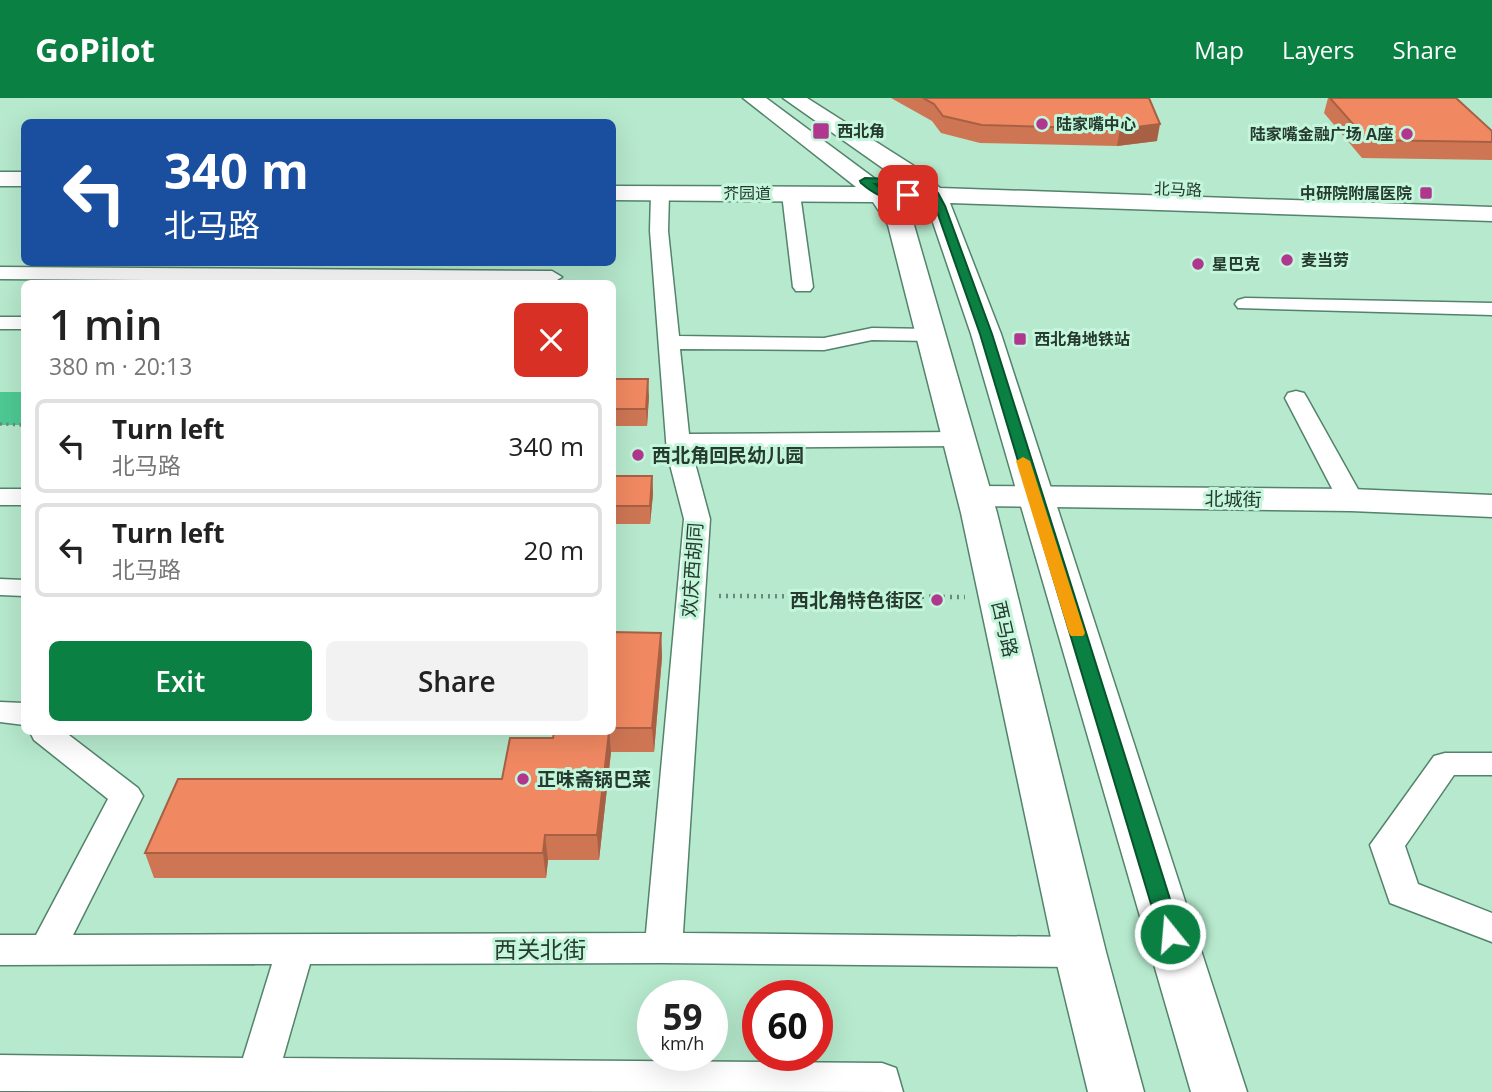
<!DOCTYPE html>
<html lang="en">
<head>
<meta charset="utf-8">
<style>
	:root { --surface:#fff; --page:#f2f2f2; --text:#222; --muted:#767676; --line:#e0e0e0; --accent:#0b8043 }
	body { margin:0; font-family:"Open Sans","Noto Sans SC",sans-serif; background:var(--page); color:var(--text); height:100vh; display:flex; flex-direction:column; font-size:26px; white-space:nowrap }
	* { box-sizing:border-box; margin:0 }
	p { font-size:23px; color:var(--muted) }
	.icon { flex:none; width:38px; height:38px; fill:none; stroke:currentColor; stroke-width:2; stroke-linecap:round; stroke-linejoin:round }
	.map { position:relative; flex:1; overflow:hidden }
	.panel { position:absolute; left:21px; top:182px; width:595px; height:455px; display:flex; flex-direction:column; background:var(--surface); border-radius:10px; box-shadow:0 7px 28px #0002 }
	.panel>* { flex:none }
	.banner { position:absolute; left:21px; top:21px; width:595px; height:147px; border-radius:10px; box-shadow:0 7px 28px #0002; background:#1a4fa0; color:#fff; overflow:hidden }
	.speed { position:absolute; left:637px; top:882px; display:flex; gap:14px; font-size:35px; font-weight:700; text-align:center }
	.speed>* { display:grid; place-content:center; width:91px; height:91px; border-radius:50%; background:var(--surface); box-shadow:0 7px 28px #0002; line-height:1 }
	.speed small { font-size:18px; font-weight:400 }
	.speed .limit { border:10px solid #d22; background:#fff; color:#111 }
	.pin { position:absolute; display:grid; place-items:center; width:60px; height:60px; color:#fff; margin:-30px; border-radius:14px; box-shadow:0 4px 10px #0006 }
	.me { position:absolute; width:77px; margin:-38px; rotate:343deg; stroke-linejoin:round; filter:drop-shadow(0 0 5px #0008) }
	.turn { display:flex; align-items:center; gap:24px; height:147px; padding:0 28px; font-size:32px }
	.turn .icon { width:91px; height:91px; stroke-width:2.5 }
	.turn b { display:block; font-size:49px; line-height:60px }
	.round { display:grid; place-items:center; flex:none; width:74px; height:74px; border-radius:10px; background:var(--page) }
	.headline { display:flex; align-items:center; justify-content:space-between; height:119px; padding:0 28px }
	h1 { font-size:42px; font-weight:600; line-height:52px }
	.cta { display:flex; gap:14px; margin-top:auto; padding:14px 28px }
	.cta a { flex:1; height:80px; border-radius:10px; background:var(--accent); color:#fff; font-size:28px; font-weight:600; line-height:80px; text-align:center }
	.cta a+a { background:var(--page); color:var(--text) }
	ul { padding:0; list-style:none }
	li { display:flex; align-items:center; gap:21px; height:94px; margin:0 14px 10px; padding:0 14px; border:4px solid var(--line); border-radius:10px }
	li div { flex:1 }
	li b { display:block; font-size:26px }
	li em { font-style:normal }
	header { display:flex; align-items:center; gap:42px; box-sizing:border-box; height:98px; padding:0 35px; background:var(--accent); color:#fff }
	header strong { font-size:33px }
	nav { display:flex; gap:38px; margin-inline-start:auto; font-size:24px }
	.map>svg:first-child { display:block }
	.green { fill:#4eca94 }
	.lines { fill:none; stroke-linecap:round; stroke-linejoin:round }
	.street-casing { stroke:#53836b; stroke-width:3 }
	.secondary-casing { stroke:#53836b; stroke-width:3 }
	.primary-casing { stroke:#53836b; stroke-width:3 }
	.path-far1 { stroke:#698b79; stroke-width:3.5; stroke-dasharray:2 4.5; stroke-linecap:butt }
	.path { stroke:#698b79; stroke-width:4.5; stroke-dasharray:2 5; stroke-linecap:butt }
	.street { fill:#fff; fill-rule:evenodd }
	.secondary { fill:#fff; fill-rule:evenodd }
	.primary { fill:#fff; fill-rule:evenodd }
	.wall { fill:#ce7654 }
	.shaded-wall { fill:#a86045 }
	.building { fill:#f08962; stroke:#a86045; stroke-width:2 }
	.route { fill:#0b8043; stroke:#07532c; stroke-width:2 }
	.slow { fill:#f59e0b }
	.poi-dot { fill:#af378d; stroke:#c3f6da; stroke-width:2.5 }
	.labels { text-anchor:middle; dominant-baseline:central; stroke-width:6; stroke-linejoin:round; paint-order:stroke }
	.far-poi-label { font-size:16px; font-weight:bold; fill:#263a2f; stroke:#c3f6da; text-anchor:start }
	.far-street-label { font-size:16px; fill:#263a2f; stroke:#c3f6da }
	.poi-label { font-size:19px; font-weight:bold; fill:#263a2f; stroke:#c3f6da; text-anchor:start }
	.street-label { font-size:19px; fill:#263a2f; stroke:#c3f6da }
	.near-street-label { font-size:23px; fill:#263a2f; stroke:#c3f6da }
</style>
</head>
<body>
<header>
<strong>GoPilot</strong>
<nav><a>Map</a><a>Layers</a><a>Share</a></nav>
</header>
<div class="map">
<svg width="1492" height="994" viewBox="0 0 1492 994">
	<rect width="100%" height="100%" fill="#b6e9cd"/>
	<rect class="green" x="0" y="294" width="24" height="33"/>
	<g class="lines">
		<defs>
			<g id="street">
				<path d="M660 90 669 95 668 133 679 238 824 240 872 230 931 231 938 233 942 237 938 241 931 243 872 242 824 252 680 251 689 336 959 334 967 336 971 341 967 346 959 348 691 350 710 421 683 835 1080 839 1093 843 1099 854 1093 865 1080 869 663 865 310 866 283 960 882 965 896 970 903 994 0 993V957L243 960 272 866 0 867V837H36L108 701 34 642 30 634H65L138 690 143 698 73 837 646 835 684 421 667 355 650 133 651 95Z"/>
				<path d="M791 91 800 96 813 189 810 193H796L793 189 782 96Z"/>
				<path d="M0 169 552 173 562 179 552 185 0 181Z"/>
				<path d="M1245 200 1492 205V217L1238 210 1235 206 1238 202Z"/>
				<rect x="0" y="219" width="24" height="12"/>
				<path d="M1296 293 1304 295 1307 300 1364 402 1360 407 1351 410 1342 407 1338 402 1285 300 1288 295Z"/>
				<rect x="0" y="391" width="24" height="16"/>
				<path d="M0 481 24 482V498L0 497Z"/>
				<path d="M0 604 24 605V627L0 624Z"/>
				<path d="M1445 655H1492V677H1454L1405 748 1418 786 1492 815V844L1390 805 1370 747 1434 658Z"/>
			</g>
			<path id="secondary" d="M975 388 1351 391 1492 397V419L1351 413 975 408 963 405 958 398 963 391Z"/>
			<g id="primary">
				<path d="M743 0H766L886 89 911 90 783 0H807L914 68 940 90 1492 109V123L950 105 1001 236 1247 994H1191L971 236 926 104H898L914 127 997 415 1106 854 1144 994H1088L1054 854 961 415 888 127 873 104 612 102V88L856 89Z"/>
				<rect x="0" y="74" width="24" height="14"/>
			</g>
		</defs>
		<use href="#street" class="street-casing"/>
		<use href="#secondary" class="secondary-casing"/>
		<use href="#primary" class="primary-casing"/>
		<path class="path-far1" d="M0 326 24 327"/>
		<path class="path" d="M719 498 965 499"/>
		<use href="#street" class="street"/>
		<use href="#secondary" class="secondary"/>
		<use href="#primary" class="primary"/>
	</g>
	<g class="wall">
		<path d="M891 0H1149L1157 43 1117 48 980 45 941 35 932 23Z"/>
		<path d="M1328 0H1456L1492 33V62L1362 60 1324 15Z"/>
		<path d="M612 281 649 298 647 328H612Z"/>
		<path d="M612 378H652L653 396 650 426H612Z"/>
		<path d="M612 534 661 535 662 559 654 654H611L599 762H548L546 780H154L145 755 502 681 553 640 554 634H612Z"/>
	</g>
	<g class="shaded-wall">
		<path d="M1160 26 1157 43 1117 48 1120 31Z"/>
		<path d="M648 281 649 298 647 328 646 311Z"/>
		<path d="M652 378 653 396 650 426V408Z"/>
		<path d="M661 535 662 559 654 654 652 630Z"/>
		<path d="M609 634 611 654 599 762 597 737Z"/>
		<path d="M545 737 548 762 546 780 543 755Z"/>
	</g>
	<g class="building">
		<path d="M923 0H1149L1160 26 1120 31 982 27 943 18 934 6Z"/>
		<path d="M1330 0H1456L1492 33V44L1367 42Z"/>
		<path d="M612 281H648L646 311H612Z"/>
		<path d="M612 378H652L650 408H612Z"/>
		<path d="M612 534 661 535 652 630H612Z"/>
		<path d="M554 634H609L597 737H545L543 755H145L178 681H502L510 640H553Z"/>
	</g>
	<path class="route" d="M865 80 923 82 938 95 945 108 992 236 1181 836 1178 842 1170 844 1163 842 1160 836 980 236 935 108 930 99 917 87 875 86C891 100 899 89 913 97 895 108 875 97 861 85L860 83Z"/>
	<path class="slow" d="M1023 359 1030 363 1085 535 1083 538H1071L1069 535 1016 363Z"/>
	<g class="poi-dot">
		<circle cx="1042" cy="26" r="7"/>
		<rect x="812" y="24" width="18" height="18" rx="3.5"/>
		<circle cx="1407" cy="36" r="7"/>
		<rect x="1419" y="88" width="14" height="14" rx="3.5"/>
		<circle cx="1287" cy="162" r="7"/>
		<circle cx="1198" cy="166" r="7"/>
		<rect x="1013" y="234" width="14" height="14" rx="3.5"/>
		<circle cx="638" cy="357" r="7"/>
		<circle cx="937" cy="502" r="7"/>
		<circle cx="523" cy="681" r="7"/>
	</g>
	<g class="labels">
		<g class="far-poi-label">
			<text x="1056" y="26">陆家嘴中心</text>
			<text x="837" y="33">西北角</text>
			<text x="1393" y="36" text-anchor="end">陆家嘴金融广场 A座</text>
			<text x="1412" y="95" text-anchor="end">中研院附属医院</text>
			<text x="1301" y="162">麦当劳</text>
			<text x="1212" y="166">星巴克</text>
			<text x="1034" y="241">西北角地铁站</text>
		</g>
		<g class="far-street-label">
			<text transform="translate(1178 91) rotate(2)">北马路</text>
			<text x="747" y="95">芥园道</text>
		</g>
		<g class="poi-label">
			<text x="652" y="357">西北角回民幼儿园</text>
			<text x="923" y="502" text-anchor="end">西北角特色街区</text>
			<text x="537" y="681">正味斋锅巴菜</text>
		</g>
		<g class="street-label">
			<text transform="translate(1233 401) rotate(1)">北城街</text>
			<text transform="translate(692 472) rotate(-86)">欢庆西胡同</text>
			<text transform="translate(1005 531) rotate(77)">西马路</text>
		</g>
		<g class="near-street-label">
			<text x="540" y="851">西关北街</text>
		</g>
	</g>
</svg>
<div class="speed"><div>59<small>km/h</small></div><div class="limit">60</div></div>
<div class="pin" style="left:908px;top:97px;background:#d93025"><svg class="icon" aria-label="arrive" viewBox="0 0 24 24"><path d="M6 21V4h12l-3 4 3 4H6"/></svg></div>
<svg class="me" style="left:1170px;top:836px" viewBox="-20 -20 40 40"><circle r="17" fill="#0b8043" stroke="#fff" stroke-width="3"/><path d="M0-11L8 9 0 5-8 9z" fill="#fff"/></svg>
<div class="banner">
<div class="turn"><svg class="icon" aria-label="left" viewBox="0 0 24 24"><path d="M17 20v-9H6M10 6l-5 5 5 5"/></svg><div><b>340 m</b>北马路</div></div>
</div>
<section class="panel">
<div class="headline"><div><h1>1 min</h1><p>380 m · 20:13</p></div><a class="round" style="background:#d93025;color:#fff"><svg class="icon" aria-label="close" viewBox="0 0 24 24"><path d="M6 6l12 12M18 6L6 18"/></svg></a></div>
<ul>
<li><svg class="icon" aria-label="left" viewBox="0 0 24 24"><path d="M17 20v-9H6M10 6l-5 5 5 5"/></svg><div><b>Turn left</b><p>北马路</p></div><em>340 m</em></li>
<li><svg class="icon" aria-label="left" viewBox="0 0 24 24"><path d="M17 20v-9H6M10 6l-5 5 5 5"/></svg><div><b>Turn left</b><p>北马路</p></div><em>20 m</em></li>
</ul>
<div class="cta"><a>Exit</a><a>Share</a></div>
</section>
</div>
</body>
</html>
